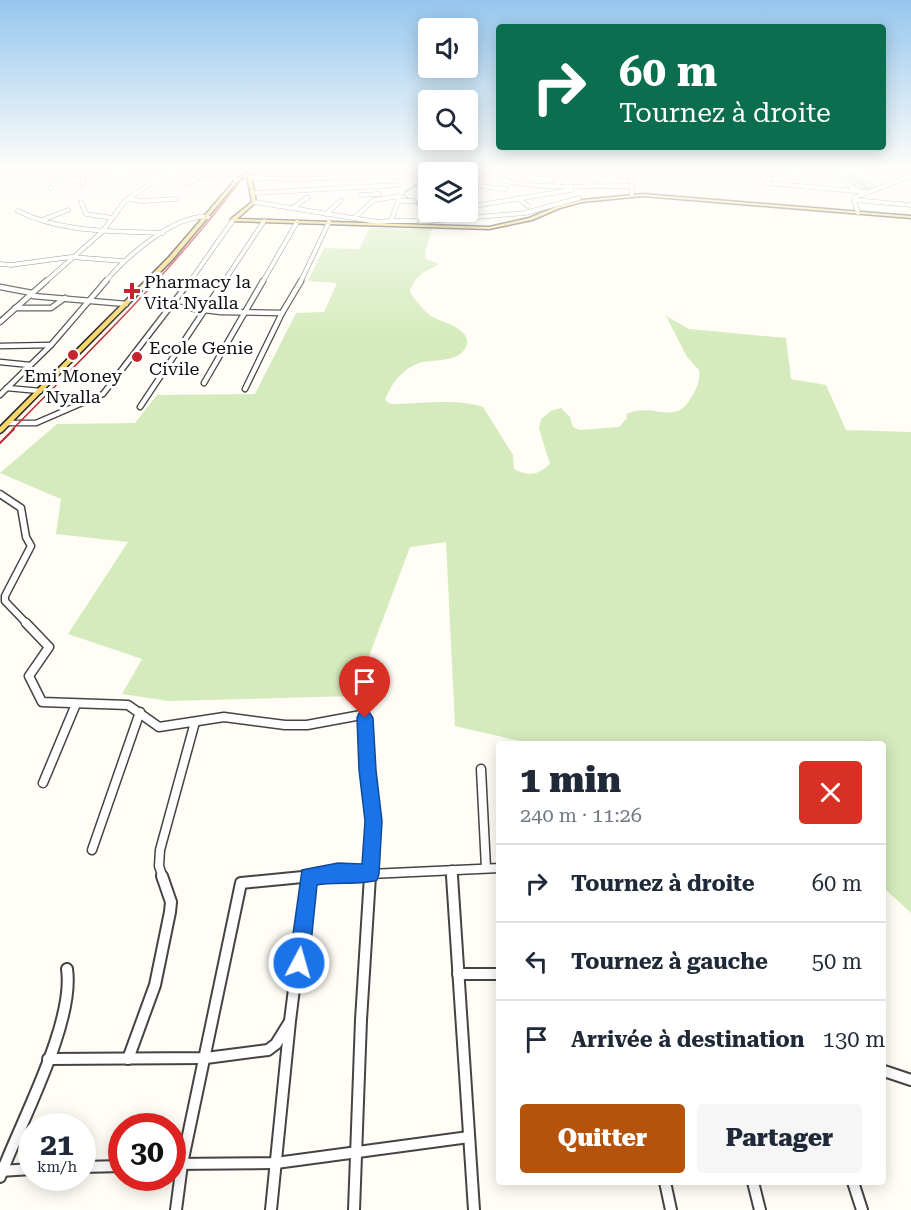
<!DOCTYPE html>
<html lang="fr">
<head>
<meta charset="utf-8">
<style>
	:root { --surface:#fff; --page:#f6f6f7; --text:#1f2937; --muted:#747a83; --line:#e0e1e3; --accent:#b45309 }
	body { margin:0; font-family:"Roboto Serif",serif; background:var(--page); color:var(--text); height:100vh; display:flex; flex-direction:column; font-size:22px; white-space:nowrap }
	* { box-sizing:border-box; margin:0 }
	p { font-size:20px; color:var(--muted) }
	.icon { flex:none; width:33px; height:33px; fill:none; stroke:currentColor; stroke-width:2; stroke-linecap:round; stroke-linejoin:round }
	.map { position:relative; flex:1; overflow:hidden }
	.drawer { position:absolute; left:496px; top:741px; width:390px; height:444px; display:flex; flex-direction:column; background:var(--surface); border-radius:6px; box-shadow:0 3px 15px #0003 }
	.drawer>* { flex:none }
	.guide { position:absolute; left:496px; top:24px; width:390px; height:126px; border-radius:6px; box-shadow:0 3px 15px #0003; background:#0b6e4f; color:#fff; overflow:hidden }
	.fabs { position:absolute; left:418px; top:18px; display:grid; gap:12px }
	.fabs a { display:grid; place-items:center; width:60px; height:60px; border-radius:6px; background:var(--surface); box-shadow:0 3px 15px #0003; font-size:30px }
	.speed { position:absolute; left:18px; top:1113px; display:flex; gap:12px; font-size:30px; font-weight:700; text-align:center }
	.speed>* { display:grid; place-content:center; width:78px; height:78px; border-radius:50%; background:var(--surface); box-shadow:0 3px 15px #0003; line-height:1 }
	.speed small { font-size:15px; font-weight:400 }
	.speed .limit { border:9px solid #d22; background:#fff; color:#111 }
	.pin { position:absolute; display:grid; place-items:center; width:51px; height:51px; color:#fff; margin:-62px -26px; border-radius:50% 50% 50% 0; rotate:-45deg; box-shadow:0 0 6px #0007 }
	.pin .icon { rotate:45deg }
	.me { position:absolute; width:66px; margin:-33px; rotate:6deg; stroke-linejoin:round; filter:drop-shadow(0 0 4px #0008) }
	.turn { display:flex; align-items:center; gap:21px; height:126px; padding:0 24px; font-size:27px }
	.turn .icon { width:78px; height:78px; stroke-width:2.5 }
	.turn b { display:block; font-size:42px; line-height:51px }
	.round { display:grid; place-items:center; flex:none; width:63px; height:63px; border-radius:6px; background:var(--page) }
	.overview { display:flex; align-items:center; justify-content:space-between; height:102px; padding:0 24px }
	h1 { font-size:36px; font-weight:800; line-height:45px }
	.button { display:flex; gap:12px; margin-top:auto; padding:12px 24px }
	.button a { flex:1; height:69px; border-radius:6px; background:var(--accent); color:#fff; font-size:24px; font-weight:800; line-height:69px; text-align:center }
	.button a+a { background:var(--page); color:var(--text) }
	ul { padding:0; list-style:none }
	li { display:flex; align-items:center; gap:18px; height:78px; padding:0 24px; border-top:2px solid var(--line) }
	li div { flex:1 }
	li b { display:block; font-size:22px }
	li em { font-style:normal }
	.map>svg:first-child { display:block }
	.green { fill:#d5ebbd }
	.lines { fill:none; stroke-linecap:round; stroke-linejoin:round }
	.stream { stroke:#3f96cf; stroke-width:1.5 }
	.minor-far4-casing { stroke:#444; stroke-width:5 }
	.minor-far3-casing { stroke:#444; stroke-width:7 }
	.minor-far2-casing { stroke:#444; stroke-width:9 }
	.minor-far1-casing { stroke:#444; stroke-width:11 }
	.minor-casing { stroke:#444; stroke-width:14 }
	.major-casing { stroke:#222; stroke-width:3 }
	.minor-far4 { stroke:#fff; stroke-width:4 }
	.minor-far3 { stroke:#fff; stroke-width:4.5 }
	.minor-far2 { stroke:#fff; stroke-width:6 }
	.minor-far1 { stroke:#fff; stroke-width:8 }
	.minor { stroke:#fff; stroke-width:10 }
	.major { fill:#f9d66b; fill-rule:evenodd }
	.rail-far1 { stroke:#c4262e; stroke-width:1.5 }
	.rail { stroke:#c4262e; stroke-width:2 }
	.route { fill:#1a73e8; stroke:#114b97; stroke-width:1.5 }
	.poi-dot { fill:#c4262e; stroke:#fff; stroke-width:2 }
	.labels { text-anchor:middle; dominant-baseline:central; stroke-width:6; stroke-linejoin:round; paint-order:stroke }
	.far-poi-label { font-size:18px; fill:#111; stroke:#fff; text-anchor:start }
</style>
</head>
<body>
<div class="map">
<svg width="911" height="1210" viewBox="0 0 911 1210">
	<rect width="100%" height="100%" fill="#fffdf5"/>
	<g class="green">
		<path d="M837 169 849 170 875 184 873 189C855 196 848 178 837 169Z"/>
		<path d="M370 228 432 229 425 253 426 259 439 264C425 273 417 272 410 291 413 298 424 311 431 316 441 322 474 329 466 347 459 363 432 359 419 363 402 369 391 384 385 400L390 404C420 404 455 398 483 407L513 455 514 469C529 477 538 475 550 464L539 429 541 419 551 411 561 408 570 417 573 427 580 430 619 427 627 418 626 414C655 401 676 428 692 396 698 386 700 381 699 370L687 357 666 316 689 329 786 338 791 379 826 385 846 430 911 432V913L884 888V744H533L455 726 446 542 410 547 354 696 168 701 122 694 142 659 68 634 128 542 56 534 61 499 0 473 57 424 135 423 157 395 255 394 296 313 324 312 337 283 308 281 324 248 359 249Z"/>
	</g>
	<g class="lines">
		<g class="stream">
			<path d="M843 169 869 190"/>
			<path d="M447 172 452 169"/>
			<path d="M799 175 801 171"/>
			<path d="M410 200 404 195 405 192 429 177"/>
			<path d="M415 201 422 211V219"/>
		</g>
		<defs>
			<g id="minor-far4">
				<path d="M2 169 52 175 148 172 230 175 237 180"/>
				<path d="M288 169H337"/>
				<path d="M507 169 532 178 551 180"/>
				<path d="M591 169 631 177 632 195"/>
				<path d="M776 169 766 183 866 192"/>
				<path d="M547 170 567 175"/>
				<path d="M432 171 434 169"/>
				<path d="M480 174C529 192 582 185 633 186"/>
				<path d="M688 177 700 169"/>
				<path d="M250 178 301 179 424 175"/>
				<path d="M468 178 501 169"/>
				<path d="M845 182 858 191"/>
				<path d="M189 184 206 169"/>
				<path d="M558 184V181L576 169"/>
				<path d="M82 185 84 174"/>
				<path d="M586 185 606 171"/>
				<path d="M50 188 64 174"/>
				<path d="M253 193 398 185"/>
				<path d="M468 193H472L480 186 506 189"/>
				<path d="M360 195 379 194"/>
				<path d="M518 198 528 206"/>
				<path d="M128 199 142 201 176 199"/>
				<path d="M854 200 911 205"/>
				<path d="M399 201H414"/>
				<path d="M81 202 86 214 113 218"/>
				<path d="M254 202 378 222 391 221 400 196 374 200 354 218"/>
				<path d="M468 207 571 190"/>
				<path d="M293 208 308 197"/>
				<path d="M18 211C61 233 116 231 163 233"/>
				<path d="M430 212 428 214 442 212"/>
				<path d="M858 213 854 200 856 197 911 176"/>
				<path d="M326 214 341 200"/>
				<path d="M428 214 429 221 525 213 579 198"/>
				<path d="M42 220 68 210"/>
				<path d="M391 221H416"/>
				<path d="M0 264 11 265 71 257 123 261"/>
				<path d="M44 283 102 232 125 201 167 172"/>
				<path d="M104 283C125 258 174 214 208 217"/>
				<path d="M189 283 233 220"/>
				<path d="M223 283 264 221"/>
				<path d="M262 283 297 222"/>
				<path d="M300 283 329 222"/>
			</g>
			<g id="minor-far3">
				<path d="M0 287 32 293 33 296 126 304"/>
				<path d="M171 306 221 312 282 313 301 281"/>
				<path d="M15 308H51L65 298"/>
				<path d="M0 322 46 281"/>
				<path d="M0 346 51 345"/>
				<path d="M0 362 30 365"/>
				<path d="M204 383 263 281"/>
				<path d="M7 388 40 391"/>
				<path d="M245 389 282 313"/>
				<path d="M0 395 51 345 106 281"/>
				<path d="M140 407 224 281"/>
				<path d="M8 423H36L103 394 190 281"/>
			</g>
			<path id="minor-far2" d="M0 494 21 508 26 537 31 546 5 596V601L27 624"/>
			<g id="minor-far1">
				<path d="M26 623 49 647 29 676 42 702 128 705 159 727 224 717 285 725H307L361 715 365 718 373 831 370 878"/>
				<path d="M481 769 486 868"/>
				<path d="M43 783 76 704"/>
				<path d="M92 850 140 712"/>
				<path d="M452 870 453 878"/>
				<path d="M163 878 159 866 160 850 195 722"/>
				<path d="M294 878 338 873 370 874 500 868"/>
			</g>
			<g id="minor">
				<path d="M452 876 474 1210"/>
				<path d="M458 974H500"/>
				<path d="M48 1059 206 1058 268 1050 276 1044 289 1023"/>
				<path d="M128 1059 155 985 170 912 171 902 162 876"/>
				<path d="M884 1071 911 1080"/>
				<path d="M172 1164 276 1163 469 1137"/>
				<path d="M82 1167 122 1166"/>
				<path d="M0 1171 32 1169"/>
				<path d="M0 1177C20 1123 75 1023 67 969"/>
				<path d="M665 1182 671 1210"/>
				<path d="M753 1182 760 1210"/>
				<path d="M853 1182 862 1210"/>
				<path d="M176 1210 182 1164 241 883 313 876"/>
				<path d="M271 1210 290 1021 308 877"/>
				<path d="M354 1210 361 1020 370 876"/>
			</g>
			<path id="major" d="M254 169H260L251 174 256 202 237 219 489 227 529 218 558 206 582 200 643 194 911 216V218L643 196 582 202 560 208 532 220 489 229 231 221V219L252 202 247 176 238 181 173 259 2 432 0 433V427L169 257 236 179Z"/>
		</defs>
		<use href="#minor-far4" class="minor-far4-casing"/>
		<use href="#minor-far3" class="minor-far3-casing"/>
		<use href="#minor-far2" class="minor-far2-casing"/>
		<use href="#minor-far1" class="minor-far1-casing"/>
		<use href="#minor" class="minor-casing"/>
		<use href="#major" class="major-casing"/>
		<use href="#minor-far4" class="minor-far4"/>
		<use href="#minor-far3" class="minor-far3"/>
		<use href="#minor-far2" class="minor-far2"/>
		<use href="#minor-far1" class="minor-far1"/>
		<use href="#minor" class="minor"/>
		<use href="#major" class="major"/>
		<path class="rail-far1" d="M12 430C94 346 180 264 249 169"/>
		<path class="rail" d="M0 443 14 429"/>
	</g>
	<linearGradient id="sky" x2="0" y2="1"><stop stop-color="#95c6ee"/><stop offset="0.5" stop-color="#fffefa"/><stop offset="1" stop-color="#fffefa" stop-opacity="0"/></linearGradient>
	<rect width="911" height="339" fill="url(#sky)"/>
	<path class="route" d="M365 711 370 713 373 718 376 770 382 821 379 874 377 880C365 885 333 882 317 885L309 963 306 970 299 973 292 970 289 963 302 870 338 863 362 864 365 821 359 770 357 718 359 713Z"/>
	<g class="poi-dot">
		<path d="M129 282h6v6h6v6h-6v6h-6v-6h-6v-6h6z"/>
		<circle cx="73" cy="355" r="6"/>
		<circle cx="137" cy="357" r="6"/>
	</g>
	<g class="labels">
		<g class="far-poi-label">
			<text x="144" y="281">Pharmacy la<tspan x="144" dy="21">Vita Nyalla</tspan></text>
			<text x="149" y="347">Ecole Genie<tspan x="149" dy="21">Civile</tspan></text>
			<text x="73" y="375" text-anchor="middle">Emi Money<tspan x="73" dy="21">Nyalla</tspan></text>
		</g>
	</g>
</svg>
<div class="fabs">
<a><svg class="icon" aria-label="sound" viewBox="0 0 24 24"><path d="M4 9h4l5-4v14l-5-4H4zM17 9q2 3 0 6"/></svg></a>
<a><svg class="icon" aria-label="search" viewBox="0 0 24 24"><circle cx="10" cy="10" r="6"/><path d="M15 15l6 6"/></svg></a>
<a><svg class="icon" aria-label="layers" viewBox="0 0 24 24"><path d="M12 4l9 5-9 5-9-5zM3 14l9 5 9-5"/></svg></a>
</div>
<div class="speed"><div>21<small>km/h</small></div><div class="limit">30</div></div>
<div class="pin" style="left:365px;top:718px;background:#d93025"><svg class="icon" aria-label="arrive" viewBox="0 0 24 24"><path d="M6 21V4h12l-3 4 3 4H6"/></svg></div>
<svg class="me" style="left:299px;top:963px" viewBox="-20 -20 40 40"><circle r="17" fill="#1a73e8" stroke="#fff" stroke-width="3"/><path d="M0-11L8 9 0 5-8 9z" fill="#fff"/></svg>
<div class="guide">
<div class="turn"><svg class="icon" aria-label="right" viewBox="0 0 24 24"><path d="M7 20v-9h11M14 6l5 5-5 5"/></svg><div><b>60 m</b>Tournez à droite</div></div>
</div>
<section class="drawer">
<div class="overview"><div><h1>1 min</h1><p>240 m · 11:26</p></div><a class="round" style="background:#d93025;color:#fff"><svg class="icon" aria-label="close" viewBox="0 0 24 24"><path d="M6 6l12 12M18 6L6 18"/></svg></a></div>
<ul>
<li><svg class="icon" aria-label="right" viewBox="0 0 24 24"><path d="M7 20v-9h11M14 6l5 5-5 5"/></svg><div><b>Tournez à droite</b></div><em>60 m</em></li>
<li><svg class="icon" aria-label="left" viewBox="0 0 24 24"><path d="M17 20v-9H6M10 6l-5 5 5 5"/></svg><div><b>Tournez à gauche</b></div><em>50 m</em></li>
<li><svg class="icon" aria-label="arrive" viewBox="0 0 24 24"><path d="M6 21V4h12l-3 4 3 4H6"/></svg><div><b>Arrivée à destination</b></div><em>130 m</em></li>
</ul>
<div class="button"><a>Quitter</a><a>Partager</a></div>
</section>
</div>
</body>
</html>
